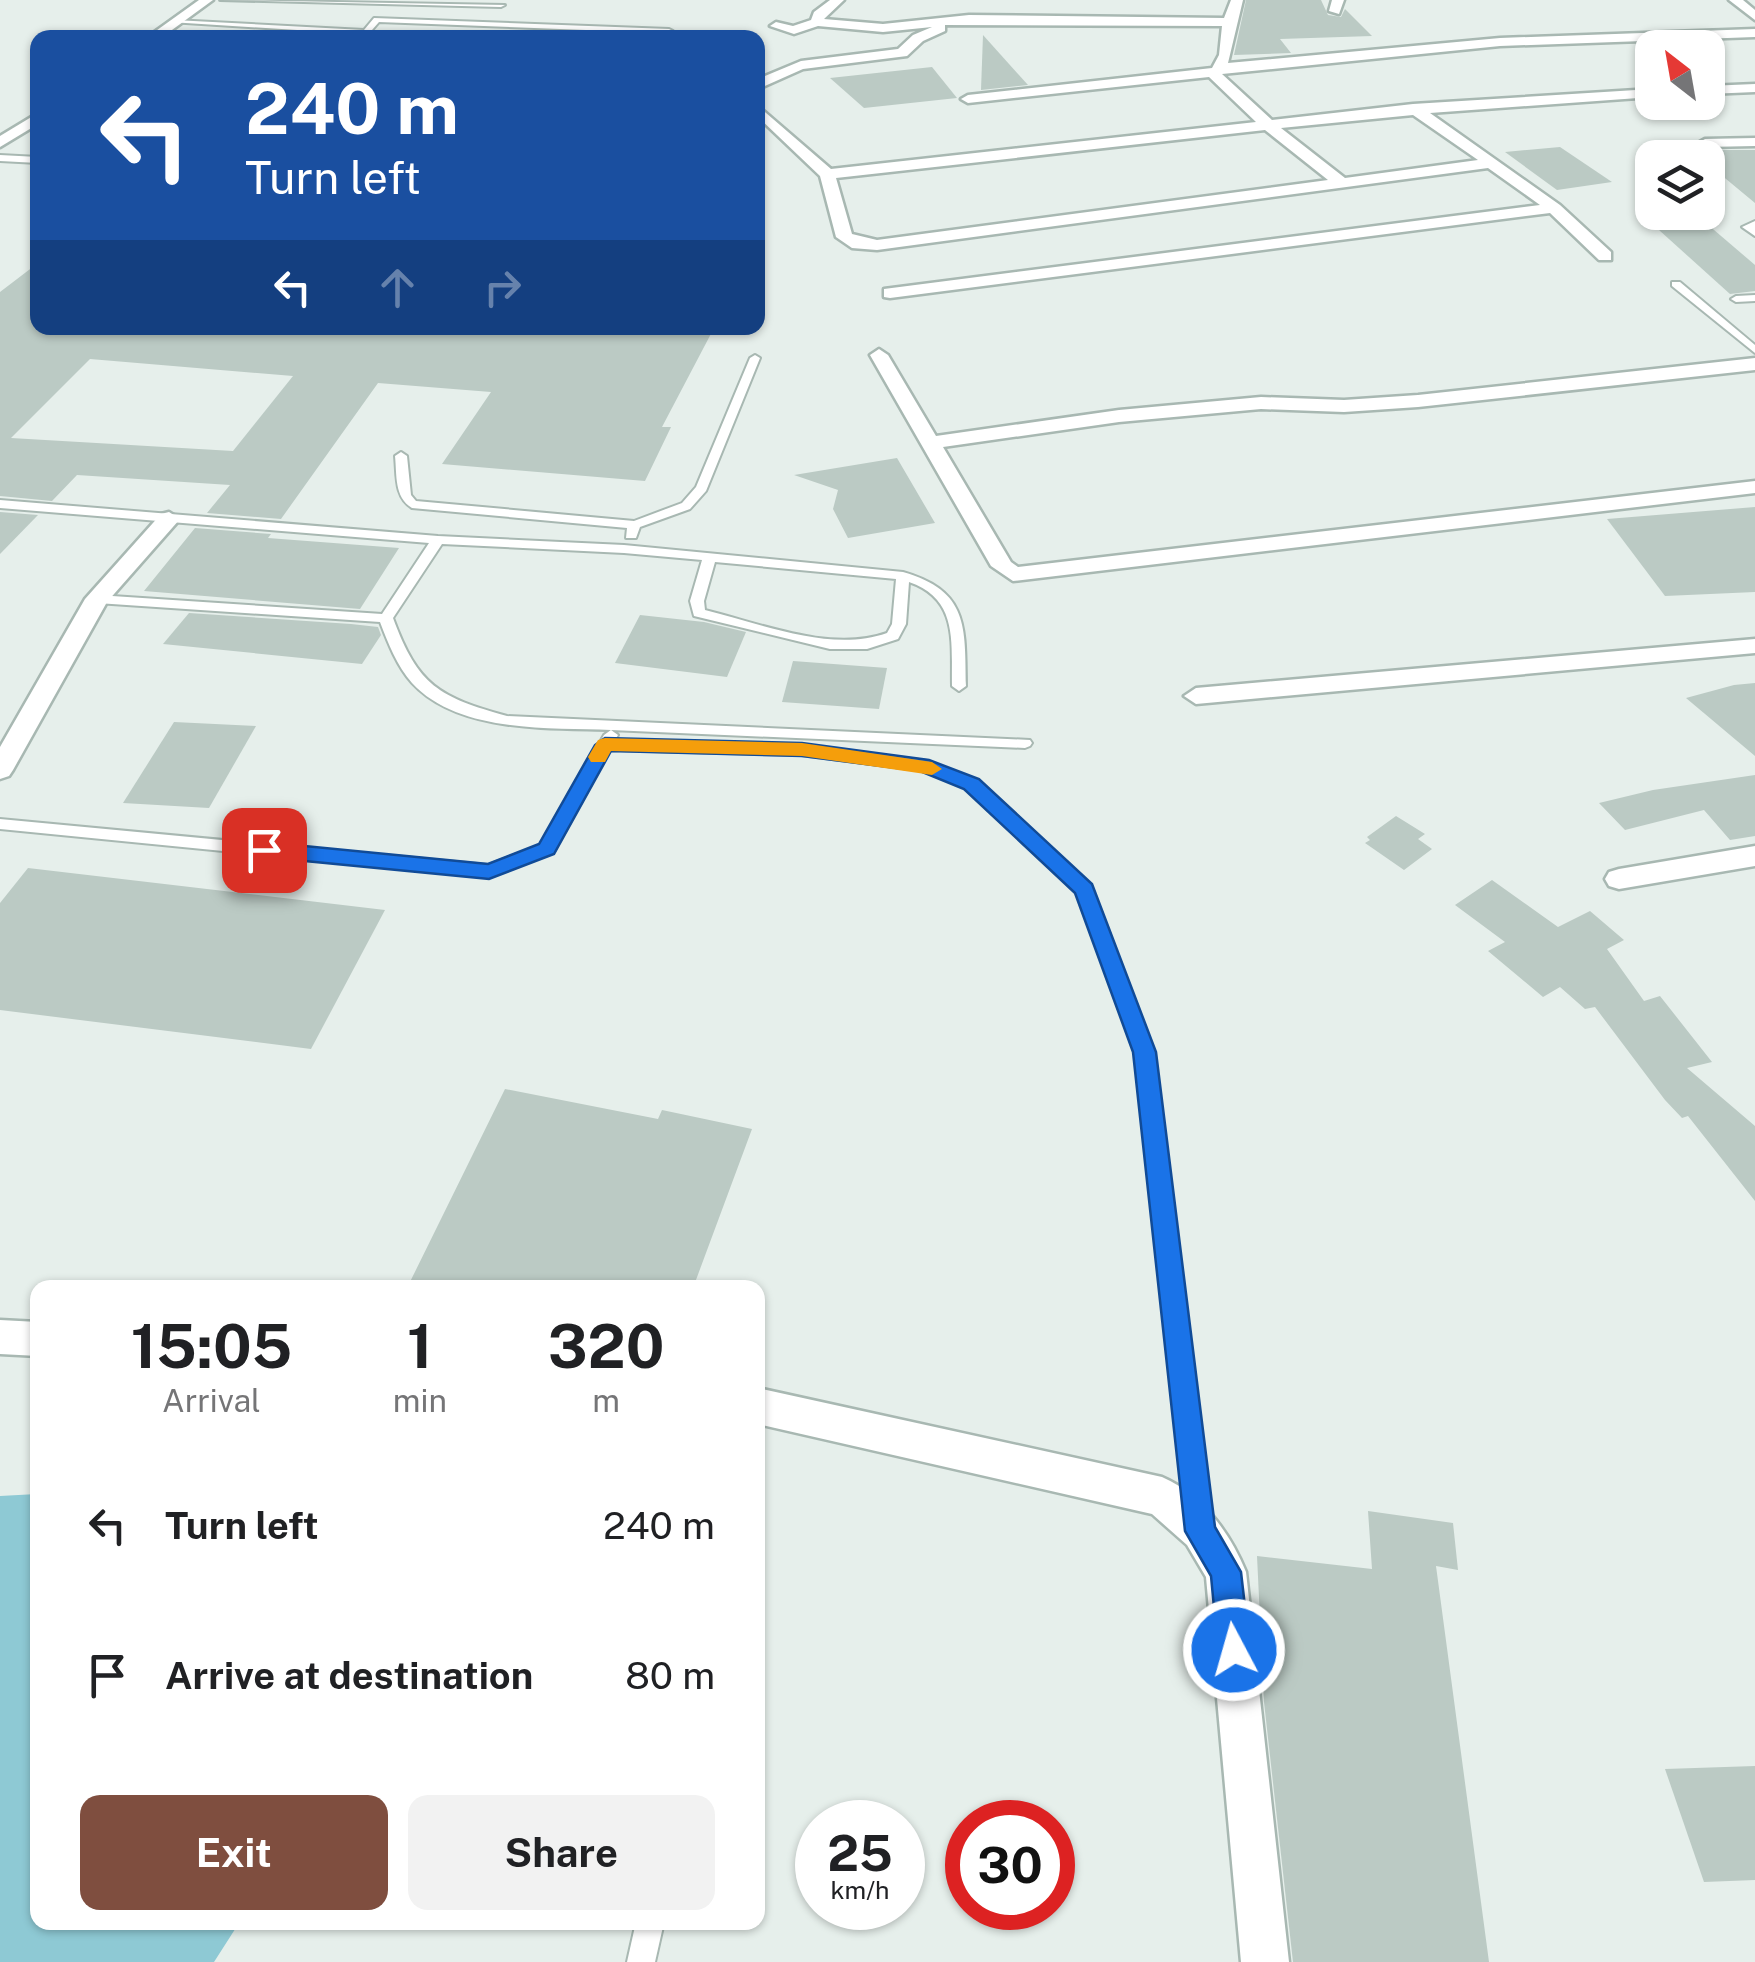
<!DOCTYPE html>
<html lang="en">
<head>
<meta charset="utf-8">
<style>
	:root { --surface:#fff; --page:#f2f2f2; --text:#202124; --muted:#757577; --accent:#7f4e3f }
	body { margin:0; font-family:"Public Sans",sans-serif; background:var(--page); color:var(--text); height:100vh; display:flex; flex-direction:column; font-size:38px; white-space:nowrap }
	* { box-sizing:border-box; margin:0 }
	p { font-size:32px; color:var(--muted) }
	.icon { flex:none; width:55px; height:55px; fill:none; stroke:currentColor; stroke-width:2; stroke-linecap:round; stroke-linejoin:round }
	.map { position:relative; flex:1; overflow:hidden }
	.drawer { position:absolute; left:30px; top:1280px; width:735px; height:650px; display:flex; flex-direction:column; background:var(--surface); border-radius:20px; box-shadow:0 2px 8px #0004 }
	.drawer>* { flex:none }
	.hud { position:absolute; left:30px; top:30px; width:735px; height:305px; border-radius:20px; box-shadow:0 2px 8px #0004; background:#1a4fa0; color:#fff; overflow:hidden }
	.needle { width:65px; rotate:329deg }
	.tools { position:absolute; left:1635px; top:30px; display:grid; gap:20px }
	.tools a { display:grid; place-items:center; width:90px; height:90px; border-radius:20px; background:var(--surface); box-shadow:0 2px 8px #0004; font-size:50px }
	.speed { position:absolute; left:795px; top:1800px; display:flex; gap:20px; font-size:50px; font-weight:700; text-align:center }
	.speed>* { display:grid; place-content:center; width:130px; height:130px; border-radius:50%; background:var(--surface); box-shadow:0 2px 8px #0004; line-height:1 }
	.speed small { font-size:25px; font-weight:400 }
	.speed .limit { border:15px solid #d22; background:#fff; color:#111 }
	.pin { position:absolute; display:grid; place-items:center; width:85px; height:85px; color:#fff; margin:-42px; border-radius:20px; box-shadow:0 5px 15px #0006 }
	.me { position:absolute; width:110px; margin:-55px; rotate:354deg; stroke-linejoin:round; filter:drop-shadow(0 0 8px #0008) }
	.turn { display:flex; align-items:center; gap:35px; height:210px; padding:0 50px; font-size:45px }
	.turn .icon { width:130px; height:130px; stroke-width:2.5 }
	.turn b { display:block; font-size:70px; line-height:85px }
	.lanes { display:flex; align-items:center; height:95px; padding:0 50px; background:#0003; justify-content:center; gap:50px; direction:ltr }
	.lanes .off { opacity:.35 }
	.eta { display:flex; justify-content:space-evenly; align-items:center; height:170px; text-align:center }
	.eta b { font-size:60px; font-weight:700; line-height:70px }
	.primary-button { display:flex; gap:20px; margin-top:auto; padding:20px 50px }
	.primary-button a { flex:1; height:115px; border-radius:20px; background:var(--accent); color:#fff; font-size:40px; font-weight:700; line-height:115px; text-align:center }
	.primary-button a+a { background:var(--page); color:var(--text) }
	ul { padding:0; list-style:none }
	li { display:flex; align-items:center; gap:30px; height:150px; padding:0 50px }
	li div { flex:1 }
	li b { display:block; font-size:38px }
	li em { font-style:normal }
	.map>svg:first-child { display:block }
	.water { fill:#8ec9d4 }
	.building { fill:#bbcac4; fill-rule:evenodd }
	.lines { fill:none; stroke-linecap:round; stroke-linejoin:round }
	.service-casing { stroke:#a8b8b2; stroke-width:4 }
	.minor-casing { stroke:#a8b8b2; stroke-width:5 }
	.tertiary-casing { stroke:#a8b8b2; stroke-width:5 }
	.service { fill:#fff; fill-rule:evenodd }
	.minor { fill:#fff; fill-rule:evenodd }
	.tertiary { fill:#fff; fill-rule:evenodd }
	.route { fill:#1a73e8; stroke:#114b97; stroke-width:2.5 }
	.slow { fill:#f59e0b }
</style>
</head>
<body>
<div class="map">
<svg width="1755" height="1962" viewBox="0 0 1755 1962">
	<rect width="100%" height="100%" fill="#e6efeb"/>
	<path class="water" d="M37 1494 38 1922 239 1923 214 1962H0V1496Z"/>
	<g class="building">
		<path d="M1246 0H1321L1328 15 1341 17 1345 9 1372 36 1280 39 1291 53 1234 55Z"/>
		<path d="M983 35 1028 85 981 90Z"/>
		<path d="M932 67 957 98 864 108 830 78Z"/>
		<path d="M1560 147 1612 182 1557 190 1505 152Z"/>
		<path d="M1691 150H1755V203L1708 164V158H1700Z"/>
		<path d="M1639 212H1693L1755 265V291L1730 294Z"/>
		<path d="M38 263V328H714L662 427H671L645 481 442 464 491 392 378 383 281 519 207 513 230 485 77 475 52 501 0 496V292ZM90 359 293 376 233 451 11 438Z"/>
		<path d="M897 458 935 523 848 538 833 509 838 490 794 475Z"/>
		<path d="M1755 507V592L1665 596 1607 519Z"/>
		<path d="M0 512 38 515 0 554Z"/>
		<path d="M195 528 271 534 268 538 399 548 360 609 144 591Z"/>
		<path d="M189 613 351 624 378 627 381 635 362 664 163 644Z"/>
		<path d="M640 615 704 622 746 632 727 677 615 663Z"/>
		<path d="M793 661 887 668 879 709 782 702Z"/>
		<path d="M1755 683V756L1686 698 1734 685Z"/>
		<path d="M174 722 256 726 209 808 123 803Z"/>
		<path d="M1755 775V836L1730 840 1704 810 1625 830 1599 803 1653 790Z"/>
		<path d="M1396 816 1425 834 1418 839 1432 849 1404 870 1365 843 1370 840 1367 837Z"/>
		<path d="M28 868 385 910 311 1049 0 1010V903Z"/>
		<path d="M1492 880 1558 927 1590 911 1624 940 1607 949 1644 1001 1660 996 1712 1062 1687 1068 1755 1126V1201L1688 1116 1682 1118 1665 1100 1595 1007 1585 1009 1560 987 1543 997 1488 951 1505 942 1455 905Z"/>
		<path d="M505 1089 658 1119 662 1110 752 1129 693 1288H407Z"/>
		<path d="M1368 1511 1453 1523 1458 1570 1436 1566 1489 1962H1293L1264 1702 1257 1556 1372 1569Z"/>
		<path d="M1755 1766V1880L1704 1882 1665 1769Z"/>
	</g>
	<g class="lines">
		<defs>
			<g id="service">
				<path d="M220 0 505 5 501 7Z"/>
				<path d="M374 18 669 29 673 31 669 38H661L664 33 379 22 365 38H358L360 34 170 22 174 20 364 30Z"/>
				<path d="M0 155 38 157V163L0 161Z"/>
				<path d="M1755 221V236L1742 227Z"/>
				<path d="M1672 282H1680L1755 345V353L1672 286Z"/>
				<path d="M1755 295V301L1736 302 1731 299 1736 296Z"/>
				<path d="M755 355 760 358 706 491 690 509 640 527 636 538H626L627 528 412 508C394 497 397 475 395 456L401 452 407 456 411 495 416 501 634 521 682 503 696 487 750 358Z"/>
				<path d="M0 500 438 536 624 545 903 572C969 591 965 627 966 686L959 691 952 686C951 643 959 599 909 582L906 624 898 639 867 649H830L694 616 690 601 702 560 624 553 442 544 393 618C418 686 439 697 507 716L1030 740 1032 743 1030 746 1025 748 611 730 618 735 615 740 801 745 927 761 977 780 1090 885 1154 1052 1212 1524 1208 1532 1200 1536 1192 1532 1188 1524 1136 1052 1077 892 967 788 920 770 801 755 610 750 553 853 489 877 0 829V819L488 865 541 845 604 735 611 730C549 728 458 733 412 683 397 666 388 643 380 622L97 603 90 599 97 595 382 614 429 543 0 508ZM715 562 896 579 892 624 887 633C831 653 762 624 705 610L704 601Z"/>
				<path d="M636 1922H664L655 1962H627Z"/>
			</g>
			<g id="minor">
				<path d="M830 0H844L824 19 883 24 969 15 1224 18 1231 0H1243L1228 63 1500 38 1755 29V37L1500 46 1222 74 1272 120 1413 104 1652 89V97L1430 113 1560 205 1611 252V260H1599L1550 213 890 298 884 297V289L1540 205 1488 168 877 250 852 248 836 237 820 176 758 117V106L831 169 1256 122 1209 77 968 103 961 99 968 95 1212 68 1219 55 1222 26 945 25V31L923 41 907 56 803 69 758 89V79L801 61 898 49 913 35 932 27 883 32 818 26 794 34 770 26 776 22 793 26 811 20 814 12ZM1413 115 1478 160 1345 178 1281 128ZM1265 130 1328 180 877 240 852 234 836 178Z"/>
				<path d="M1332 0H1344L1339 14 1329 11Z"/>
				<path d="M1755 84V92L1708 94V86Z"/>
				<path d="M1755 138V146L1705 147 1698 143 1705 139Z"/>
				<path d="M879 349 888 355 936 436 1119 410 1261 397 1344 400 1418 395 1755 358V370L1418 407 1344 412 1261 409 1119 422 943 447 1011 562 1018 567 1755 481V493L1013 581 991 566 870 355Z"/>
				<path d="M169 512 180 519 107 602 13 770 9 776 0 779V747L85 599 161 514Z"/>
				<path d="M1755 639V653L1196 704 1184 696 1196 688Z"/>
				<path d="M1755 846V866L1619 889 1609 886 1605 879 1609 872 1619 869Z"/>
				<path d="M0 1320 38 1322V1356L0 1354Z"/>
				<path d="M758 1388 1162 1477C1202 1494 1230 1533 1246 1572L1289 1962H1241L1206 1577 1187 1545 1152 1514 758 1424Z"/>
			</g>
			<g id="tertiary">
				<path d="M199 0H213L161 38H146Z"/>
				<path d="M1729 0H1743L1755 10V20Z"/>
				<path d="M38 113V124L0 147V136Z"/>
			</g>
		</defs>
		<use href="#service" class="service-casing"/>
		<use href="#minor" class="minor-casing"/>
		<use href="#tertiary" class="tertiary-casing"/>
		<use href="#service" class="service"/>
		<use href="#minor" class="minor"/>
		<use href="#tertiary" class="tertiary"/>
	</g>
	<path class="route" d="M605 738 802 743 929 760 979 779 1092 884 1156 1052 1215 1527 1241 1572 1250 1650 1245 1662 1234 1666 1222 1662 1218 1650 1211 1576 1185 1531 1133 1052 1075 893 964 789 920 771 802 756 611 751 554 854 489 879 264 857 253 850 264 842 488 864 539 844 595 745Z"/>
	<path class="slow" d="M605 738 802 743 932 762 942 769 932 775 802 756 611 751 605 762H591L588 757 598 740Z"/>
</svg>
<div class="tools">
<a><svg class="needle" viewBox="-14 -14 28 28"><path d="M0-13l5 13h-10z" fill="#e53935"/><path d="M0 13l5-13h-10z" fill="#757577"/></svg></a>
<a><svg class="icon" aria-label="layers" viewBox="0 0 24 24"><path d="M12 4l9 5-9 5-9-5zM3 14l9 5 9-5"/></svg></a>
</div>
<div class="speed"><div>25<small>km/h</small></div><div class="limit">30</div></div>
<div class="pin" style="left:264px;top:850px;background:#d93025"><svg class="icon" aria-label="arrive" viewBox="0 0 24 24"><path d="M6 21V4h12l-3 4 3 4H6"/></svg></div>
<svg class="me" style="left:1234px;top:1650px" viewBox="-20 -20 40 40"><circle r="17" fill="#1a73e8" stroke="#fff" stroke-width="3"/><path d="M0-11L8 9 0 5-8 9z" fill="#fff"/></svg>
<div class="hud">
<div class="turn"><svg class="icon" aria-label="left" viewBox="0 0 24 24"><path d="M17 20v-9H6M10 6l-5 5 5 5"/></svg><div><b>240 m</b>Turn left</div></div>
<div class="lanes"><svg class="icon" aria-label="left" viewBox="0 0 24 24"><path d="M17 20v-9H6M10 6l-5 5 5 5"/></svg><svg class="icon off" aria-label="ahead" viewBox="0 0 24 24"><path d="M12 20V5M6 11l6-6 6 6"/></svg><svg class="icon off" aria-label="right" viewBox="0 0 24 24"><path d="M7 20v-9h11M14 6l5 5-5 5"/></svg></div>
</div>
<section class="drawer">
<div class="eta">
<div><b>15:05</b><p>Arrival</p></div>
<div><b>1</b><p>min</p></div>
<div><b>320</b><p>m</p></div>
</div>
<ul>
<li><svg class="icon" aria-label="left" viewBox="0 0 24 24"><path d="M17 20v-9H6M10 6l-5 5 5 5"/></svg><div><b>Turn left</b></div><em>240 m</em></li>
<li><svg class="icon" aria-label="arrive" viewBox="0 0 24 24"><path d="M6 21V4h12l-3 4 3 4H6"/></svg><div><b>Arrive at destination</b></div><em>80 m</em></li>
</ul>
<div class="primary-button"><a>Exit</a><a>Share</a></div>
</section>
</div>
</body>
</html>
